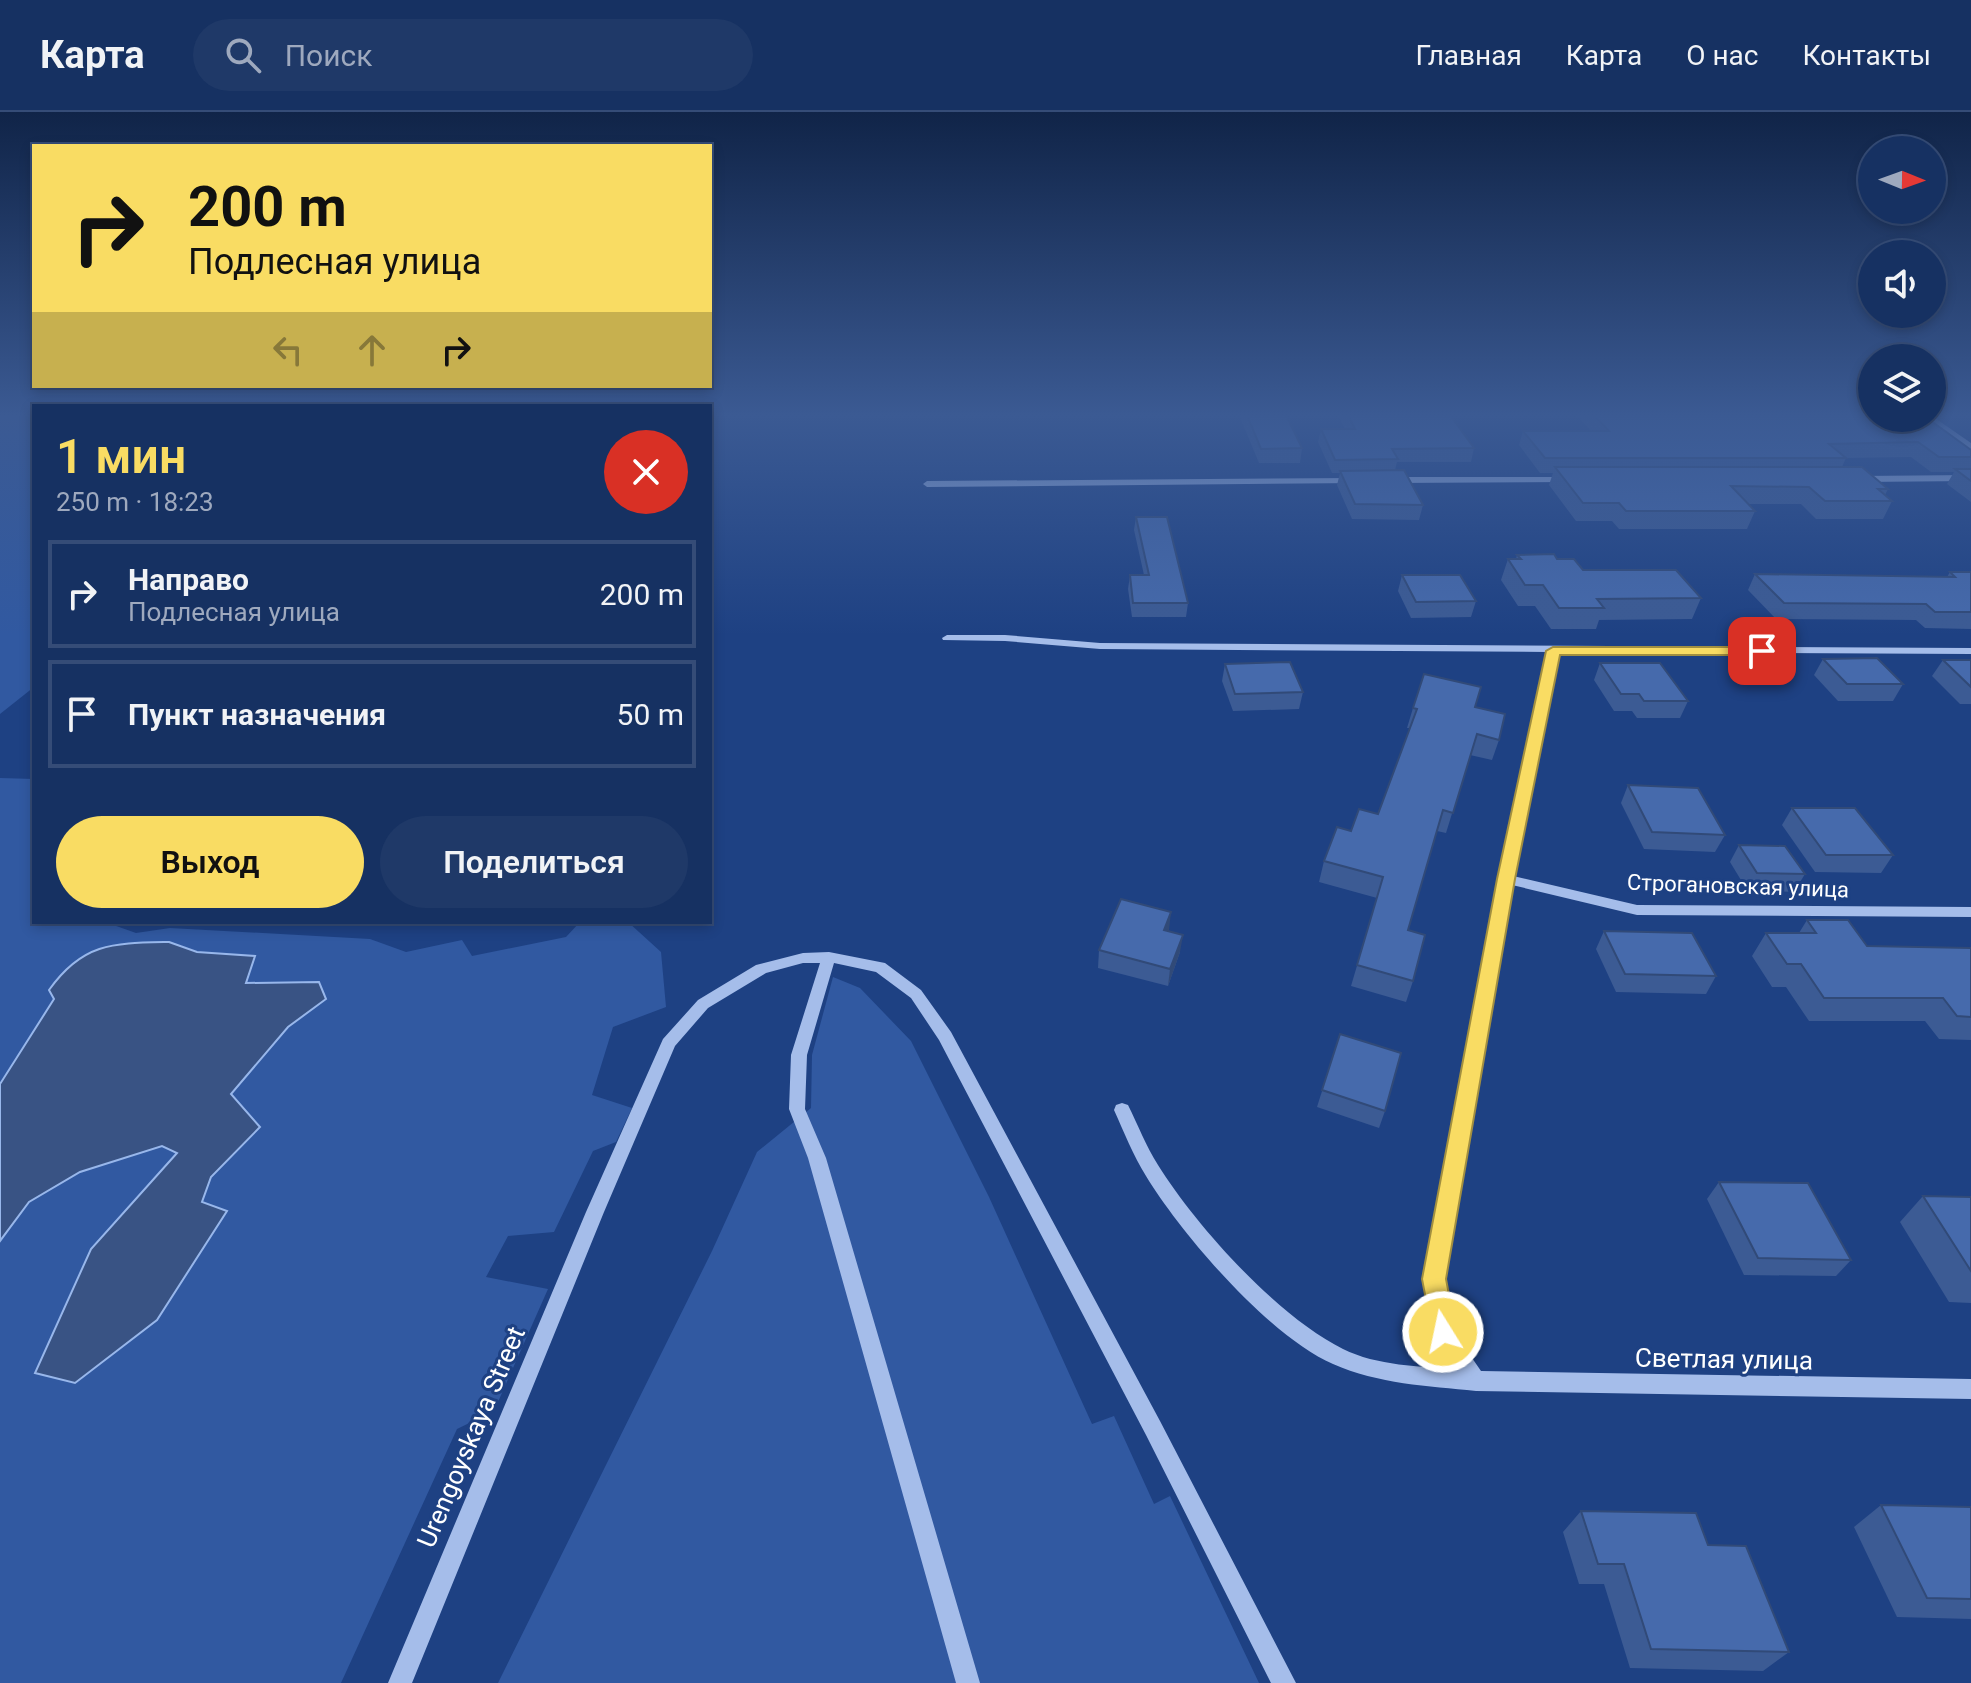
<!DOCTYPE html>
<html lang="ru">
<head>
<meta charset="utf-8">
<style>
	:root { --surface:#163162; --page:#1f3968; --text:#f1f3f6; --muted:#9ea9be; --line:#354c77; --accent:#f9dc63 }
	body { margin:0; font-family:Roboto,sans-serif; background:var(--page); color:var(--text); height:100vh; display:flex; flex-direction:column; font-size:30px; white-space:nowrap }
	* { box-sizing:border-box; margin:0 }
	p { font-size:26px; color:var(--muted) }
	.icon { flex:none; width:44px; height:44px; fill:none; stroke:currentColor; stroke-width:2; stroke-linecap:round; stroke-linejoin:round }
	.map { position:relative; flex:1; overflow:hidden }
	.sheet { position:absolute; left:32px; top:292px; width:680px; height:520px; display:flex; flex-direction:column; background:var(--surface); border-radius:0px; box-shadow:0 4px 12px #0003,0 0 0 2px var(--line) }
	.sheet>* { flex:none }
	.banner { position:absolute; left:32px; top:32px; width:680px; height:244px; border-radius:0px; box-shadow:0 4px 12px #0003,0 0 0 2px var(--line); background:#f9dc63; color:#111; overflow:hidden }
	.needle { width:52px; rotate:91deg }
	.tools { position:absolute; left:1858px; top:24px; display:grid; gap:16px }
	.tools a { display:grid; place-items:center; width:88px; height:88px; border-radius:50%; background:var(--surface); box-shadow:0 4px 12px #0003,0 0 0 2px var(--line); font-size:40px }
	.pin { position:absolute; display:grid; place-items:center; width:68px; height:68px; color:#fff; margin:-34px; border-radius:16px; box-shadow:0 4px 12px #0006 }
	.me { position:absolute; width:88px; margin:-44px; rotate:350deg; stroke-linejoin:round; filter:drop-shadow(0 0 6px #0008) }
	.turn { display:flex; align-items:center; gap:28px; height:168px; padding:0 24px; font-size:36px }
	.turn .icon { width:104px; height:104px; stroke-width:2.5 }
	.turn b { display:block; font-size:56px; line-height:68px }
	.lanes { display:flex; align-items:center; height:76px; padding:0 24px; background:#0003; justify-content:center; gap:40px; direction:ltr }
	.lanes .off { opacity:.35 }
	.round { display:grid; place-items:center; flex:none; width:84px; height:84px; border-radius:42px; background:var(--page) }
	.overview { display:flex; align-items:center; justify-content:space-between; height:136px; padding:0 24px }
	h1 { font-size:48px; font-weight:600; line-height:60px; color:var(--accent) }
	.button { display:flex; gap:16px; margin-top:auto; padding:16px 24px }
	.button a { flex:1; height:92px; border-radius:48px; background:var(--accent); color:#111; font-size:32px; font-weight:600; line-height:92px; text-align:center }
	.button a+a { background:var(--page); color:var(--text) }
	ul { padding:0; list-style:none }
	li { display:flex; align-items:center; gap:24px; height:108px; margin:0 16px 12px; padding:0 8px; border:4px solid var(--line); border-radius:0px }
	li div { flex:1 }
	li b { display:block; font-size:30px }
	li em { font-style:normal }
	header { display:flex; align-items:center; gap:48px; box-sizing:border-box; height:112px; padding:0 40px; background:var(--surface); border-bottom:2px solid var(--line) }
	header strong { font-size:38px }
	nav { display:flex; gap:44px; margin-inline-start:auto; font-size:28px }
	.search { width:560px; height:72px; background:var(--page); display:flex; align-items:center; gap:20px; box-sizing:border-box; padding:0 28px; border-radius:44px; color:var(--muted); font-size:30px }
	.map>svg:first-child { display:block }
	.green { fill:#3159a1 }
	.water { fill:#395384; stroke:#98b7eb; stroke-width:2 }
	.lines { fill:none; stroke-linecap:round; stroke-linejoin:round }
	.minor { fill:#a5bdea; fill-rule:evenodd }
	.wall { fill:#3c5b94 }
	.shaded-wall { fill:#314a78 }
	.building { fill:#466aac; stroke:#314a78; stroke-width:2 }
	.route { fill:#f9dc63; stroke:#a28f40; stroke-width:2 }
	.labels { text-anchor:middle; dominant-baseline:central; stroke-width:6; stroke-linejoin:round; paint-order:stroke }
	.street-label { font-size:22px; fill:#fff; stroke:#1e4183 }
	.near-street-label { font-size:26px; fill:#fff; stroke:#1e4183 }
</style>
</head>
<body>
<header>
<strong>Карта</strong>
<div class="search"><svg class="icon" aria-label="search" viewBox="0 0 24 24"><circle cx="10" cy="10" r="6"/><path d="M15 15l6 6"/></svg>Поиск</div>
<nav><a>Главная</a><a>Карта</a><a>О нас</a><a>Контакты</a></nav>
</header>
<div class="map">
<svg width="1971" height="1571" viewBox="0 0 1971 1571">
	<rect width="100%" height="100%" fill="#1e4183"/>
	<g class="green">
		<path d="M0 303H34V575L0 602Z"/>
		<path d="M0 666 34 667V810H105L136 821 170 816 370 827 406 840 462 828 472 844 566 825 580 810H628L661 840 666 895 613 915 592 983 632 996 616 1030 593 1039 554 1120 508 1124 486 1165 548 1177 494 1299 457 1317 341 1571H0Z"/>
		<path d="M833 865 860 876 911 929 989 1085 1092 1312 1114 1304 1154 1392 1170 1384 1259 1571H498L712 1139 757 1040 811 996 812 943Z"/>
	</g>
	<path class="water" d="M169 830 197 840 255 844 246 871 319 870 326 887 288 915 231 982 260 1015 211 1065 202 1090 227 1099 157 1208 75 1271 35 1261 91 1137 177 1041 162 1034 80 1060 29 1090 0 1129V972L54 887 49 878C83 830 114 831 169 830Z"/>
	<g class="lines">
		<g class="minor">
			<path d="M1932 304 1971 331V338L1926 306H1932Z"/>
			<path d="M1971 363V369L1859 370 1855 367 1859 364Z"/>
			<path d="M1567 365 1570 366V370L1391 371 1387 368 1391 365Z"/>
			<path d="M1355 366 1358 367V371L927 375 923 372 927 369Z"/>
			<path d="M947 523H1005L1100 531 1971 536V542L1558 540 1513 764 1637 793 1971 795V805L1637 803 1512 773 1443 1167 1452 1217 1481 1259 1971 1267V1287L1476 1279C1428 1274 1378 1272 1333 1252 1269 1224 1182 1123 1146 1064 1133 1043 1124 1020 1114 998L1116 993 1122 991 1128 993C1138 1013 1146 1034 1158 1053 1196 1114 1278 1205 1343 1237 1377 1254 1420 1254 1457 1258L1433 1220 1425 1167 1499 767 1547 540 1100 537 1005 529 943 528 942 526Z"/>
			<path d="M829 840 885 851 921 878 951 920 1160 1309 1296 1571H1271L1146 1323 939 928 911 886 876 860 834 851 807 943 805 997 826 1046 980 1571H956L808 1046 789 997 791 943 820 851H803L766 861 708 896 675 934 604 1100 412 1571H388L586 1100 663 927 698 888 756 853 803 841Z"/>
		</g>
	</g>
	<g class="wall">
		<path d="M1239 303H1286L1302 336 1300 351H1259Z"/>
		<path d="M1338 303H1450L1474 336 1471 350H1397L1395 358 1423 393 1419 408 1352 407 1337 373 1340 361H1332L1318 330 1321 317H1345Z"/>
		<path d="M1577 303H1872L1971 338V390L1947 372 1954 360H1931L1911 345 1846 346 1842 355 1888 377 1885 383 1892 389 1883 407H1816L1801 392H1748L1755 399 1747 417H1619L1612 409H1576L1549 373 1553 361H1540L1519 333 1523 319H1591Z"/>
		<path d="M1136 405 1188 491 1186 505H1132L1128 477 1130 463H1144L1134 418Z"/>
		<path d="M1517 443 1557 447 1583 458 1701 486 1692 507 1599 508 1596 517H1551L1535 494H1518L1501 468 1508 447H1516Z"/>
		<path d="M1950 460H1971V517L1925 516 1916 508 1776 507 1748 478 1755 462 1947 465Z"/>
		<path d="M1402 463 1476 489 1471 505 1411 506 1398 479Z"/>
		<path d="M1823 547 1903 572 1893 589H1838L1814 563Z"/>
		<path d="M1943 548H1971V592H1960L1932 564Z"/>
		<path d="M1600 551 1688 589 1680 606H1637L1632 599H1614L1594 568Z"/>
		<path d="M1225 552 1303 580 1299 597 1233 599 1222 569Z"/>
		<path d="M1475 595 1499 628 1492 648 1470 643 1446 721 1437 719 1408 818 1413 869 1406 890 1351 874 1377 786 1319 770 1324 749 1351 719 1378 702 1410 616H1407L1413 596Z"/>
		<path d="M1628 673 1725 723 1715 740 1644 737 1621 691Z"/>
		<path d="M1792 696 1893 743 1881 761 1815 760 1782 713Z"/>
		<path d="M1739 733 1805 762 1794 780 1747 778 1730 750Z"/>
		<path d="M1807 808 1867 834 1971 836V928L1939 927 1925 909H1809L1786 875H1772L1752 844 1766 821H1799Z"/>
		<path d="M1168 819 1180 840 1168 874 1098 856 1099 838Z"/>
		<path d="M1604 819 1716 864 1706 882 1616 880 1596 837Z"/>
		<path d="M1340 922 1385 999 1379 1016 1317 995Z"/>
		<path d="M1719 1070 1851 1148 1836 1164 1744 1163 1707 1087Z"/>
		<path d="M1923 1084 1971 1085V1191L1949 1190 1900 1110Z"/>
		<path d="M1881 1393 1971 1395V1507L1897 1505 1854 1415Z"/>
		<path d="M1581 1399 1708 1433 1789 1540 1763 1559 1630 1556 1604 1472H1579L1563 1420Z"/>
	</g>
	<g class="shaded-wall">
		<path d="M1171 800 1169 818 1162 836 1164 818Z"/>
		<path d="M1183 823 1180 840 1168 874 1170 857Z"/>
	</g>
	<g class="building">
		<path d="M1247 303H1286L1302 336 1261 337Z"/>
		<path d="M1348 303H1450L1474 336 1392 337 1398 347 1335 348 1321 317H1355Z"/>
		<path d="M1594 303H1872V306H1927L1971 338V345H1939L1918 330 1829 332 1846 346H1545L1523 319H1609Z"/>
		<path d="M1555 355H1862L1888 377H1878L1892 389H1825L1809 375 1731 374 1755 399H1626L1619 391H1583Z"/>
		<path d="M1955 357H1971V369Z"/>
		<path d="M1404 358 1423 393 1355 392 1340 359Z"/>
		<path d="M1136 405H1167L1188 491H1133L1130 463H1149Z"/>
		<path d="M1554 442 1557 447H1574L1583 458H1676L1701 486 1597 487 1604 496H1559L1543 473H1525L1508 447H1521L1517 443Z"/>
		<path d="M1950 460H1971V500H1935L1926 492 1784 491 1755 462 1955 465Z"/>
		<path d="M1402 463H1460L1476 489 1416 490Z"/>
		<path d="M1877 546 1903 572H1847L1823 547Z"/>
		<path d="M1943 548H1971V575Z"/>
		<path d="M1290 550 1303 580 1235 582 1225 552Z"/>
		<path d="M1600 551H1660L1688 589H1644L1639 582H1621Z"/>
		<path d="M1424 562 1481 575 1475 595 1505 602 1499 628 1477 622 1453 701 1443 698 1408 818 1425 823 1413 869 1357 853 1383 765 1324 749 1337 715 1351 719 1359 697 1378 702 1417 597 1413 596Z"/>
		<path d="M1628 673 1698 676 1725 723 1652 720Z"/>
		<path d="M1792 696H1855L1893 743H1826Z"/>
		<path d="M1739 733 1785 734 1805 762 1757 761Z"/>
		<path d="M1121 787 1171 800 1164 818 1183 823 1170 857 1099 838Z"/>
		<path d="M1807 808H1848L1867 834 1971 836V905L1957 904 1943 886H1824L1801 852H1787L1766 821H1816Z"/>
		<path d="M1604 819 1692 821 1716 864 1625 862Z"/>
		<path d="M1340 922 1401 941 1385 999 1322 978Z"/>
		<path d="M1719 1070 1808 1071 1851 1148 1758 1146Z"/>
		<path d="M1923 1084 1971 1085V1159Z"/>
		<path d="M1881 1393 1971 1395V1487L1927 1486Z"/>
		<path d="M1581 1399 1696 1401 1708 1433 1746 1434 1789 1540 1651 1537 1624 1452H1598Z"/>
	</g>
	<linearGradient id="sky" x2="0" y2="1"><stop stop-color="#102448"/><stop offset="0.58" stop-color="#3b5a93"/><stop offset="1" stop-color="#3b5a93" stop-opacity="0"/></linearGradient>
	<rect width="1971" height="523" fill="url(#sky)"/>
	<path class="route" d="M1553 535H1762L1769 539 1762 543H1560L1515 767 1446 1167 1456 1220 1452 1229 1443 1232 1434 1229 1422 1167 1497 767 1546 539Z"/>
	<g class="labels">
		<g class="street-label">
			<text transform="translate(1738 774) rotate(2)">Строгановская улица</text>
		</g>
		<g class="near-street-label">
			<text transform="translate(1724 1247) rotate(1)">Светлая улица</text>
			<text transform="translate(471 1325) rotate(-67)">Urengoyskaya Street</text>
		</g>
	</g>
</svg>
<div class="tools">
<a><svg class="needle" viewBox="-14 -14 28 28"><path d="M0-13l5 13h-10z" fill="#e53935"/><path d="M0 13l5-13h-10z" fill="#9ea9be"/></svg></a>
<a><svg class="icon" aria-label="sound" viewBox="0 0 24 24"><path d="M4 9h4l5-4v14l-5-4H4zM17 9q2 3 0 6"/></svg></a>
<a><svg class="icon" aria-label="layers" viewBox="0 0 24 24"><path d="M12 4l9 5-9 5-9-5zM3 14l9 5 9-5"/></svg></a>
</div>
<div class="pin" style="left:1762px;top:539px;background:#d93025"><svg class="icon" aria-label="arrive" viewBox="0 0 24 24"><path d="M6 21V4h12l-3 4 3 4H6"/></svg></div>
<svg class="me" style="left:1443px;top:1220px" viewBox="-20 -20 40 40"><circle r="17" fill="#f9dc63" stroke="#fff" stroke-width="3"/><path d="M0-11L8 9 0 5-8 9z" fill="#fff"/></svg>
<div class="banner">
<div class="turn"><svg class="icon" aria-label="right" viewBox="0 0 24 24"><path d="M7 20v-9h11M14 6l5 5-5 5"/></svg><div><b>200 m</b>Подлесная улица</div></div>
<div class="lanes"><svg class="icon off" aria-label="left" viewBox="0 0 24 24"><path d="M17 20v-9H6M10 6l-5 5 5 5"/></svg><svg class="icon off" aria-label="ahead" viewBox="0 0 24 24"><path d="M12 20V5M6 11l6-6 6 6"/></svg><svg class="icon" aria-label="right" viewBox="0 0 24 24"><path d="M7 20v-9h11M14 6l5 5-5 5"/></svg></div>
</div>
<section class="sheet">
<div class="overview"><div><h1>1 мин</h1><p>250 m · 18:23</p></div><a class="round" style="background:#d93025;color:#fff"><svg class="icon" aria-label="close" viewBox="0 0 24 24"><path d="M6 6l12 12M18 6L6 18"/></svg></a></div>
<ul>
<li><svg class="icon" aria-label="right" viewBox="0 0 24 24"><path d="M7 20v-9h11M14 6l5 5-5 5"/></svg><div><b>Направо</b><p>Подлесная улица</p></div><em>200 m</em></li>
<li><svg class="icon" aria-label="arrive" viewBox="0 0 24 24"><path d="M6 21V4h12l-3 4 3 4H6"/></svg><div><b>Пункт назначения</b></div><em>50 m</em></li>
</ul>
<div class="button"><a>Выход</a><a>Поделиться</a></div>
</section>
</div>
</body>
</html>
